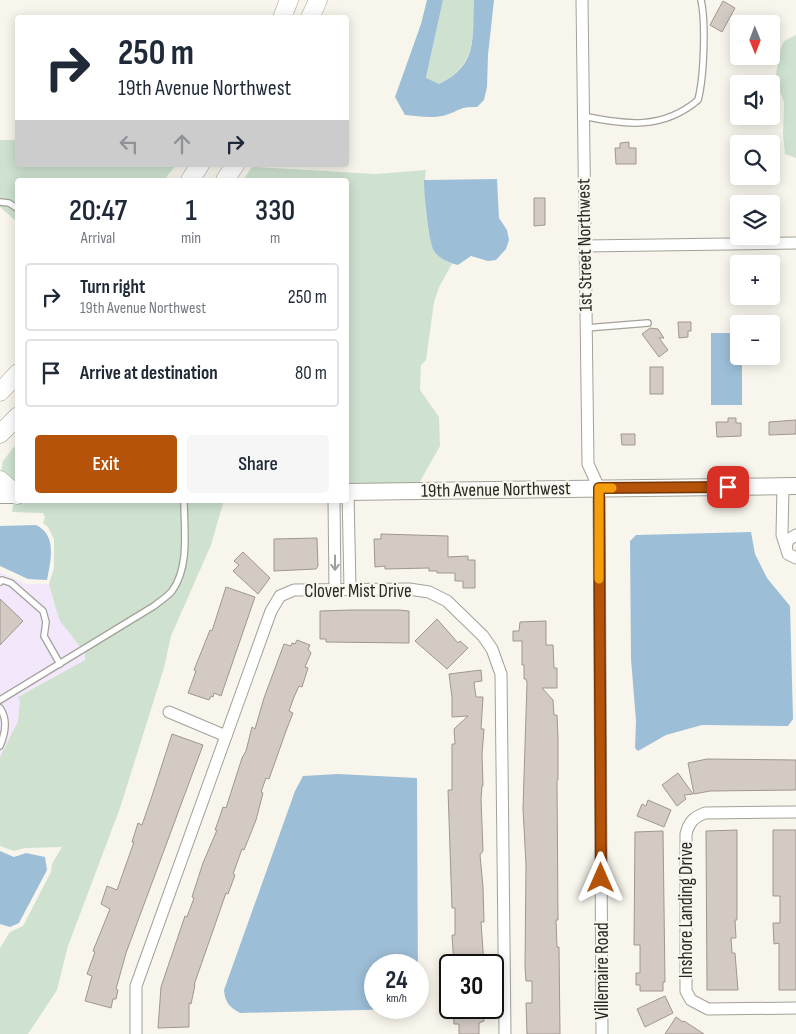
<!DOCTYPE html>
<html lang="en">
<head>
<meta charset="utf-8">
<style>
	:root { --surface:#fff; --page:#f6f6f7; --text:#1f2937; --muted:#747a83; --line:#e0e1e3; --accent:#b45309 }
	body { margin:0; font-family:"Sofia Sans Condensed",sans-serif; background:var(--page); color:var(--text); height:100vh; display:flex; flex-direction:column; font-size:19px; white-space:nowrap }
	* { box-sizing:border-box; margin:0 }
	p { font-size:16px; color:var(--muted) }
	.icon { flex:none; width:28px; height:28px; fill:none; stroke:currentColor; stroke-width:2; stroke-linecap:round; stroke-linejoin:round }
	.map { position:relative; flex:1; overflow:hidden }
	.details { position:absolute; left:15px; top:178px; width:334px; height:325px; display:flex; flex-direction:column; background:var(--surface); border-radius:5px; box-shadow:0 2px 12px #0003 }
	.details>* { flex:none }
	.top-card { position:absolute; left:15px; top:15px; width:334px; height:152px; border-radius:5px; box-shadow:0 2px 12px #0003; background:#fff; color:var(--text); overflow:hidden }
	.needle { width:32px; rotate:179deg }
	.tools { position:absolute; left:730px; top:15px; display:grid; gap:10px }
	.tools a { display:grid; place-items:center; width:50px; height:50px; border-radius:5px; background:var(--surface); box-shadow:0 2px 12px #0003; font-size:25px }
	.speed { position:absolute; left:364px; top:954px; display:flex; gap:10px; font-size:25px; font-weight:700; text-align:center }
	.speed>* { display:grid; place-content:center; width:65px; height:65px; border-radius:50%; background:var(--surface); box-shadow:0 2px 12px #0003; line-height:1 }
	.speed small { font-size:12px; font-weight:400 }
	.speed .limit { border:2px solid #111; border-radius:8px; background:#fff; color:#111 }
	.pin { position:absolute; display:grid; place-items:center; width:42px; height:42px; color:#fff; margin:-21px; border-radius:10px; box-shadow:0 2px 8px #0006 }
	.me { position:absolute; width:55px; margin:-28px; rotate:0deg; stroke-linejoin:round; filter:drop-shadow(0 0 4px #0008) }
	.turn { display:flex; align-items:center; gap:18px; height:105px; padding:0 20px; font-size:22px }
	.turn .icon { width:65px; height:65px; stroke-width:2.5 }
	.turn b { display:block; font-size:35px; line-height:42px }
	.lanes { display:flex; align-items:center; height:48px; padding:0 20px; background:#0003; justify-content:center; gap:25px; direction:ltr }
	.lanes .off { opacity:.35 }
	.eta { display:flex; justify-content:space-evenly; align-items:center; height:85px; text-align:center }
	.eta b { font-size:30px; font-weight:600; line-height:35px }
	.action { display:flex; gap:10px; margin-top:auto; padding:10px 20px }
	.action a { flex:1; height:58px; border-radius:5px; background:var(--accent); color:#fff; font-size:20px; font-weight:600; line-height:58px; text-align:center }
	.action a+a { background:var(--page); color:var(--text) }
	ul { padding:0; list-style:none }
	li { display:flex; align-items:center; gap:15px; height:68px; margin:0 10px 8px; padding:0 10px; border:2px solid var(--line); border-radius:5px }
	li div { flex:1 }
	li b { display:block; font-size:19px }
	li em { font-style:normal }
	.map>svg:first-child { display:block }
	.commercial { fill:#f2e7fb }
	.green { fill:#cee2cf }
	.water { fill:#9dbed7 }
	.building { fill:#d3cac4; stroke:#9f9690 }
	.lines { fill:none; stroke-linecap:round; stroke-linejoin:round }
	.lane-casing { stroke:#a3a198; stroke-width:8 }
	.street-casing { stroke:#a3a198; stroke-width:13 }
	.secondary-casing { stroke:#a3a198; stroke-width:18 }
	.primary-casing { stroke:#a3a198; stroke-width:19 }
	.lane { stroke:#fff; stroke-width:5.5 }
	.street { stroke:#fff; stroke-width:11 }
	.secondary { stroke:#fff; stroke-width:16 }
	.primary { stroke:#fff; stroke-width:18 }
	.oneway { stroke:#9e9e9c }
	.route-casing { stroke:#753606; stroke-width:12 }
	.route { stroke:#b45309; stroke-width:9 }
	.slow { stroke:#f59e0b; stroke-width:9 }
	.labels { text-anchor:middle; dominant-baseline:central; stroke-width:4.5; stroke-linejoin:round; paint-order:stroke }
	.street-label { font-size:19px; fill:#282824; stroke:#f8f6ec }
</style>
</head>
<body>
<div class="map">
<svg width="796" height="1034" viewBox="0 0 796 1034">
	<rect width="100%" height="100%" fill="#f8f6ec"/>
	<path class="commercial" d="M0 572 26 584H49L56 609 70 634 85 654V660L18 697 20 701 18 721 0 757Z"/>
	<g class="green">
		<path d="M443 0H474C473 37 477 65 439 84L426 79Z"/>
		<path d="M796 35V158L785 154 783 134 784 102 775 79 781 48 784 41Z"/>
		<path d="M0 140H17L18 165H176L164 180H18L17 222 0 207Z"/>
		<path d="M252 167 376 174 426 170C423 188 426 232 434 249 437 256 445 260 452 264L439 287 434 302 426 360 421 365 420 390 439 417 440 446 418 485 346 486V180H243Z"/>
		<path d="M17 443V488L1 472 3 461Z"/>
		<path d="M14 500H224L211 545 171 636 164 668 120 808 68 946 57 990 28 1034H0V948L10 932 23 926 51 872 52 864 62 847 25 848 14 851 0 846V757L18 721 20 701 18 697 85 660V653L60 621 56 609 49 584 54 568V539L48 527 43 523 45 517 43 513 12 512Z"/>
	</g>
	<g class="water">
		<path d="M427 0H443L426 78 439 84C479 65 472 37 474 0H494L488 55 487 87 484 100 477 107C458 107 461 110 446 115 433 119 418 116 405 115L395 97 421 24Z"/>
		<path d="M497 179 499 218 507 230 509 240 506 249 496 260 488 261 471 256 458 265C449 263 440 259 434 251 428 240 424 193 424 180Z"/>
		<path d="M711 333H739V356H742V405H711Z"/>
		<path d="M36 525C57 535 51 560 47 580L28 579 0 566V526Z"/>
		<path d="M751 532 755 554 767 578 790 606 793 719 788 726 702 725 666 735 638 751 635 748 636 721 631 659 630 541 636 535Z"/>
		<path d="M338 774 417 778 418 989V997V965H375V1008H406L402 1009 240 1013C229 1007 225 1002 224 990L295 791 303 776Z"/>
		<path d="M0 851 14 857 26 853 45 857 47 870 19 923 10 927 0 924Z"/>
	</g>
	<g class="building">
		<path d="M723 1 735 8 722 32 710 25Z"/>
		<path d="M629 142V148H636V164H616L615 148H620V143Z"/>
		<path d="M534 198H545V225L534 226Z"/>
		<path d="M678 322H691V331H688V337L679 338Z"/>
		<path d="M650 328 658 329 664 338H659L668 350 659 357 642 334Z"/>
		<rect x="650" y="367" width="13" height="27"/>
		<path d="M728 418H736V423H741V436L717 437 716 422H728Z"/>
		<path d="M796 420V434L769 435V422Z"/>
		<path d="M621 434H635V445H622Z"/>
		<path d="M381 534 448 536V557L468 556V560H475V588H463V581H455V573H437V571H429V568L385 569V566L375 567 374 539H381Z"/>
		<path d="M317 538 318 566 316 569 274 571V539Z"/>
		<path d="M243 552 270 578 258 594 233 571 239 565 234 561Z"/>
		<path d="M226 587 255 597 221 696 214 693 213 697 211 696 209 700 188 693 196 671 194 670 210 630 212 631Z"/>
		<path d="M0 599 23 621 0 645Z"/>
		<path d="M351 610H399L409 611V643L326 642V639H320V611Z"/>
		<path d="M437 619 458 643 460 641 468 648 447 669 415 641Z"/>
		<path d="M546 621V645H553L554 668H557V688H542L553 700 554 715H557L558 738V780L557 781 558 920H556L557 947H559L560 1034H527L526 1003H532V981H526L525 967 526 865 523 808 527 683 526 679H524V665H522V641H513V631H519L520 622Z"/>
		<path d="M297 640 310 645 308 649 311 653 305 667 308 668 302 687 299 686 294 697 289 711 293 713 286 731 269 779 266 778 261 792 263 793 256 820 244 850 242 849 233 874 235 875 228 894 226 893 194 985H195L191 1004 189 1003V1027L158 1028 161 987 185 916 187 917 194 898 192 897 203 863 217 830H215L219 819 223 807 226 808 242 758 246 751 252 727 255 729 264 698 284 644 291 646 292 643 295 644Z"/>
		<path d="M481 670 482 681 474 682 476 697H483L481 729H484L482 754 483 786H482L481 799 483 851 480 855 483 887 484 922H481L484 965H454L452 935H455V908H452L448 790H452V744H455L454 729 468 716 452 717V697L449 674Z"/>
		<path d="M172 734 203 745 126 953 116 989 118 990 116 999H113L111 1008 85 1001 92 976 87 974 95 952 93 951 110 909 101 904 107 886 117 890 134 842H132L138 823 142 825 151 799Z"/>
		<path d="M707 759 796 760V790L710 791 694 794 688 763Z"/>
		<path d="M678 773 693 794 684 795 686 799 677 806 662 785Z"/>
		<path d="M648 800 671 810 664 827 637 816 642 804 646 806Z"/>
		<path d="M737 830V920H735L736 938H731L732 953H735L738 990H707L706 831Z"/>
		<path d="M773 830H796V990H779V943L774 944 773 923H780V896H773Z"/>
		<path d="M663 831 665 982H663V991H640V985H636V973H640V945H634L635 832Z"/>
		<path d="M665 996 673 1013 645 1027 637 1009Z"/>
		<path d="M453 1008H484V1021L479 1023V1034H459V1024H454Z"/>
		<path d="M676 1017 683 1022 684 1021 704 1034H665Z"/>
	</g>
	<g class="lines">
		<defs>
			<g id="lane">
				<path d="M583 116C625 125 663 130 698 100 704 77 706 23 701 0"/>
				<path d="M0 202 9 203 18 209"/>
				<path d="M586 328 648 323"/>
				<path d="M0 582 2 580 11 583 43 611 46 622 44 636 60 664"/>
				<path d="M0 700 154 606C160 601 167 597 172 591 190 567 184 528 184 500"/>
				<path d="M0 708C8 719 5 734 0 746"/>
			</g>
			<g id="street">
				<path d="M582 0 588 464 599 488 602 1034"/>
				<path d="M585 246 796 243"/>
				<path d="M783 486 782 535 786 547"/>
				<path d="M348 492 350 589"/>
				<path d="M334 500 335 590"/>
				<path d="M796 535 788 540 786 547 788 554 796 558"/>
				<path d="M169 712 226 736"/>
				<path d="M796 812 705 813C694 817 689 822 686 834V991L691 1000 708 1009 796 1008"/>
				<path d="M136 1034V986L271 611 280 596 294 590 409 589 429 592 447 601 483 636 492 649 501 674 505 1034"/>
			</g>
			<g id="secondary">
				<path d="M346 492 796 486"/>
				<path d="M0 495H18"/>
			</g>
			<g id="primary">
				<path d="M282 18 289 0"/>
				<path d="M310 18 318 0"/>
				<path d="M190 180 200 165"/>
				<path d="M225 180 235 165"/>
				<path d="M0 392 18 373"/>
				<path d="M0 434 18 416"/>
				<path d="M0 480 17 495"/>
			</g>
		</defs>
		<use href="#lane" class="lane-casing"/>
		<use href="#street" class="street-casing"/>
		<use href="#secondary" class="secondary-casing"/>
		<use href="#primary" class="primary-casing"/>
		<use href="#lane" class="lane"/>
		<use href="#street" class="street"/>
		<use href="#secondary" class="secondary"/>
		<use href="#primary" class="primary"/>
	</g>
	<defs><path id="oneway-shaft" d="M-6 0H5M1.5-3L5.5 0L1.5 3" fill="none" stroke-width="1.6" stroke-linecap="round" stroke-linejoin="round" transform="scale(1.25)"/></defs>
	<use class="oneway" href="#oneway-shaft" transform="translate(335 563) rotate(90)"/>
	<g class="lines">
		<defs>
			<path id="route" d="M601 878 599 488 728 487"/>
		</defs>
		<use href="#route" class="route-casing"/>
		<use href="#route" class="route"/>
		<path class="slow" d="M599 579V488H612"/>
	</g>
	<g class="labels">
		<g class="street-label">
			<text transform="translate(585 245) rotate(-91)">1st Street Northwest</text>
			<text transform="translate(496 490) rotate(-1)">19th Avenue Northwest</text>
			<text x="358" y="591">Clover Mist Drive</text>
			<text transform="translate(686 910) rotate(-90)">Inshore Landing Drive</text>
			<text transform="translate(602 971) rotate(-90)">Villemaire Road</text>
		</g>
	</g>
</svg>
<div class="tools">
<a><svg class="needle" viewBox="-14 -14 28 28"><path d="M0-13l5 13h-10z" fill="#e53935"/><path d="M0 13l5-13h-10z" fill="#747a83"/></svg></a>
<a><svg class="icon" aria-label="sound" viewBox="0 0 24 24"><path d="M4 9h4l5-4v14l-5-4H4zM17 9q2 3 0 6"/></svg></a>
<a><svg class="icon" aria-label="search" viewBox="0 0 24 24"><circle cx="10" cy="10" r="6"/><path d="M15 15l6 6"/></svg></a>
<a><svg class="icon" aria-label="layers" viewBox="0 0 24 24"><path d="M12 4l9 5-9 5-9-5zM3 14l9 5 9-5"/></svg></a>
<a>+</a>
<a>−</a>
</div>
<div class="speed"><div>24<small>km/h</small></div><div class="limit">30</div></div>
<div class="pin" style="left:728px;top:487px;background:#d93025"><svg class="icon" aria-label="arrive" viewBox="0 0 24 24"><path d="M6 21V4h12l-3 4 3 4H6"/></svg></div>
<svg class="me" style="left:601px;top:878px" viewBox="-20 -20 40 40"><path d="M0-17L14 15 0 8-14 15z" fill="#b45309" stroke="#fff" stroke-width="4"/></svg>
<div class="top-card">
<div class="turn"><svg class="icon" aria-label="right" viewBox="0 0 24 24"><path d="M7 20v-9h11M14 6l5 5-5 5"/></svg><div><b>250 m</b>19th Avenue Northwest</div></div>
<div class="lanes"><svg class="icon off" aria-label="left" viewBox="0 0 24 24"><path d="M17 20v-9H6M10 6l-5 5 5 5"/></svg><svg class="icon off" aria-label="ahead" viewBox="0 0 24 24"><path d="M12 20V5M6 11l6-6 6 6"/></svg><svg class="icon" aria-label="right" viewBox="0 0 24 24"><path d="M7 20v-9h11M14 6l5 5-5 5"/></svg></div>
</div>
<section class="details">
<div class="eta">
<div><b>20:47</b><p>Arrival</p></div>
<div><b>1</b><p>min</p></div>
<div><b>330</b><p>m</p></div>
</div>
<ul>
<li><svg class="icon" aria-label="right" viewBox="0 0 24 24"><path d="M7 20v-9h11M14 6l5 5-5 5"/></svg><div><b>Turn right</b><p>19th Avenue Northwest</p></div><em>250 m</em></li>
<li><svg class="icon" aria-label="arrive" viewBox="0 0 24 24"><path d="M6 21V4h12l-3 4 3 4H6"/></svg><div><b>Arrive at destination</b></div><em>80 m</em></li>
</ul>
<div class="action"><a>Exit</a><a>Share</a></div>
</section>
</div>
</body>
</html>
